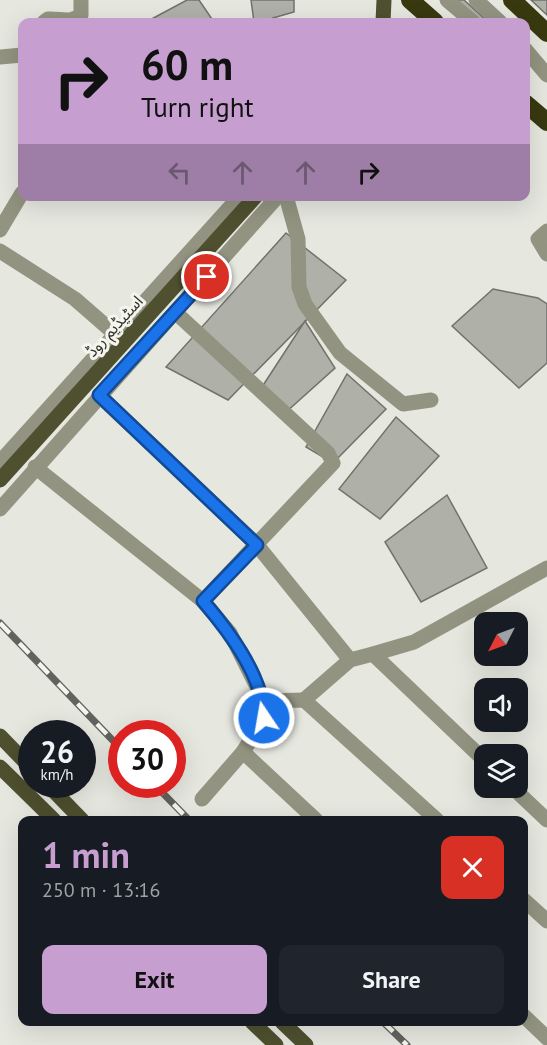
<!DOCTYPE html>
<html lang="en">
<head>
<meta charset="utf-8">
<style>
	:root { --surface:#171b24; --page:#20242c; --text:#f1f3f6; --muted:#9ea1a6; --accent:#c69ed0 }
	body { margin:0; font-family:"PT Sans","Noto Sans Arabic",sans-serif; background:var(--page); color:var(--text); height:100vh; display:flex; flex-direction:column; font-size:22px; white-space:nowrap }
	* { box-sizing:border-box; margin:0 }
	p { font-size:20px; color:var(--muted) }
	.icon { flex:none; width:33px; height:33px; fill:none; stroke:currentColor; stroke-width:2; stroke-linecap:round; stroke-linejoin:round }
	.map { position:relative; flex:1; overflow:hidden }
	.panel { position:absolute; left:18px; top:816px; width:510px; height:210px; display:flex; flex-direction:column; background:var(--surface); border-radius:12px; box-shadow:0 6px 24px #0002 }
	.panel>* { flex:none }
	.guide { position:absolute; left:18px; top:18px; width:512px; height:183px; border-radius:12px; box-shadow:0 6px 24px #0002; background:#c69ed0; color:#111; overflow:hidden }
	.needle { width:39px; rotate:228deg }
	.buttons { position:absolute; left:474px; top:612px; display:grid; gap:12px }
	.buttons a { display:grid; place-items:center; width:54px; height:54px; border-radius:12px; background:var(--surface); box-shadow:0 6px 24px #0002; font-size:30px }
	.speed { position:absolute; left:18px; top:720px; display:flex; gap:12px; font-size:30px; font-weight:700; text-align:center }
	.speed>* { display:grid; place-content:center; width:78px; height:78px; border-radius:50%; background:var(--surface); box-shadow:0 6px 24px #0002; line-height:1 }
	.speed small { font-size:15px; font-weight:400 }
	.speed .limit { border:9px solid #d22; background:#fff; color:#111 }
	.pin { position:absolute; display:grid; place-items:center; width:51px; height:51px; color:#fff; margin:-26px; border:3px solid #fff; border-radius:50%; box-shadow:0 2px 6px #0007 }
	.me { position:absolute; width:66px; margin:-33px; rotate:348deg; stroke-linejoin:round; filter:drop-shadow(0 0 4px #0008) }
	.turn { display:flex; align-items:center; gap:21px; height:126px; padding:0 24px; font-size:27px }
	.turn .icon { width:78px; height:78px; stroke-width:2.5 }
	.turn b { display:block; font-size:42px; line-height:51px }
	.lanes { display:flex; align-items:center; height:57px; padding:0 24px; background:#0003; justify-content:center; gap:30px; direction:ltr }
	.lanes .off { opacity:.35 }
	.round { display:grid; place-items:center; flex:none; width:63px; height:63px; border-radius:12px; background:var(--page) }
	.head { display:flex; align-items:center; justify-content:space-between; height:102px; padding:0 24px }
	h1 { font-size:36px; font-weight:800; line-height:45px; color:var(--accent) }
	.action { display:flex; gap:12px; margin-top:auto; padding:12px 24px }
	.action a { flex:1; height:69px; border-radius:12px; background:var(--accent); color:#111; font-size:24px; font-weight:800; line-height:69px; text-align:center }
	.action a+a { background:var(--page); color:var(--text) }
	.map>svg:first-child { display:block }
	.building { fill:#afb0a8; stroke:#72726b; stroke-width:1.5 }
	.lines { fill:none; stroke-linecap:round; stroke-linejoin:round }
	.minor { stroke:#929481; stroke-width:15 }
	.major { stroke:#4f502f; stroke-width:15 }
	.highway { stroke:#38390f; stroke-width:18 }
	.rail-casing { stroke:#62625e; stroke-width:7 }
	.rail { stroke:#f4f5ec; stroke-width:4.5; stroke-dasharray:14; stroke-linecap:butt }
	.route-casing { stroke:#114b97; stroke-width:15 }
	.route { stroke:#1a73e8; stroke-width:10 }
	.labels { text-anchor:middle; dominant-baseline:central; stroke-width:6; stroke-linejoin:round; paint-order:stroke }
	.street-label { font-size:16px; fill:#30302d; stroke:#f4f5ec }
</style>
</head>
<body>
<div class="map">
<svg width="547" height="1045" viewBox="0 0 547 1045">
	<rect width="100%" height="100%" fill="#e6e7df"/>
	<g class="building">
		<path d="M187 0H199L214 22H146Z"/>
		<path d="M251 0H294V12L273 18 276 22H254Z"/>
		<path d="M452 0H464L488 22H477Z"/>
		<path d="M531 0H547V15Z"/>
		<path d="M286 233 346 280 228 400 166 367Z"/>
		<path d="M493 289 538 298 547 304V363L519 388 452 326Z"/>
		<path d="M305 321 335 368 285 413 260 390Z"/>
		<path d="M347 374 386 409 333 463 306 447Z"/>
		<path d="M396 417 439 456 380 519 339 489Z"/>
		<path d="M447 495 487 568 421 602 385 542Z"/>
	</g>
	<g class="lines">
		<g class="minor">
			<path d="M447 0 473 22"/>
			<path d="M476 0 500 22"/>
			<path d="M44 22 48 19C61 18 69 24 81 15V0"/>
			<path d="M525 49 547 75"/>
			<path d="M0 57 22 55"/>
			<path d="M286 196 298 239 299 287 305 304 340 353 403 404 431 400"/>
			<path d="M0 230 22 193"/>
			<path d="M547 231 538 239 547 254"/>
			<path d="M0 251 75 299 114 333"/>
			<path d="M175 312 328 453 333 463 203 601"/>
			<path d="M99 395 257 545 350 660"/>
			<path d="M0 462 240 196"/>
			<path d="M35 467 203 601 230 633 264 701V718L243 752 202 799"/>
			<path d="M0 509 278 196"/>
			<path d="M373 654 414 642 547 568"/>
			<path d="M304 700 350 660 373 654 484 760"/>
			<path d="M264 701 304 700 437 820"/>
			<path d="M243 752 316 820"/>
			<path d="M513 788 547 820"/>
			<path d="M524 900 547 921"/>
			<path d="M524 1016 547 1038"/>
		</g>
		<g class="major">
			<path d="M383 22 384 0"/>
			<path d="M0 480 256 196"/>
			<path d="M0 736 32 769"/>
			<path d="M0 767 54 820"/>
			<path d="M47 784 82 820"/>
			<path d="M252 1022 276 1045"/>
			<path d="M282 1022 306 1045"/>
		</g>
		<g class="highway">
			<path d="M410 0 435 22"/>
			<path d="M512 0 547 33"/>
			<path d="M525 103 547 122"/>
		</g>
		<defs>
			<g id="rail">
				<path d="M0 623 122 750"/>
				<path d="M154 784 189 820"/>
				<path d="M383 1022 407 1045"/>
			</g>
		</defs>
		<use href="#rail" class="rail-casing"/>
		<use href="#rail" class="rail"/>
	</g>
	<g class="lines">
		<defs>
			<path id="route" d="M207 277 99 395 257 545 203 601C228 630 264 678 264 718"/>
		</defs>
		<use href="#route" class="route-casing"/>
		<use href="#route" class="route"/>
	</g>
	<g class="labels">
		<g class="street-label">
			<text transform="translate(114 326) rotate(-48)">اسٹیڈیم روڈ</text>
		</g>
	</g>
</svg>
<div class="buttons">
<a><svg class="needle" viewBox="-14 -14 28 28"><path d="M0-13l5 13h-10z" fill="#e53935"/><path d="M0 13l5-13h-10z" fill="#9ea1a6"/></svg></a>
<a><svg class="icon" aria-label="sound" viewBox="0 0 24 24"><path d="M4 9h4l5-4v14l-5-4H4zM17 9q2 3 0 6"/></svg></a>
<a><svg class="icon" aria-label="layers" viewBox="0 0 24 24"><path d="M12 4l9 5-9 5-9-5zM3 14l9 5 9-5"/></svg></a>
</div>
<div class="speed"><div>26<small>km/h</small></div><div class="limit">30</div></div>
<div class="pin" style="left:207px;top:277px;background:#d93025"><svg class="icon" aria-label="arrive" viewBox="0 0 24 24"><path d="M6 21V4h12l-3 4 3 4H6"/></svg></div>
<svg class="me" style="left:264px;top:718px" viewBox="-20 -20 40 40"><circle r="17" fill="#1a73e8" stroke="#fff" stroke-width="3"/><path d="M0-11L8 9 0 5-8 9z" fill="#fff"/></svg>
<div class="guide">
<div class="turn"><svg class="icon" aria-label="right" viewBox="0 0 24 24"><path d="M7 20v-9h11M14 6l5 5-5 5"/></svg><div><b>60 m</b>Turn right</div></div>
<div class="lanes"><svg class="icon off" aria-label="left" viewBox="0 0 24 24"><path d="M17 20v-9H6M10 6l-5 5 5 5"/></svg><svg class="icon off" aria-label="ahead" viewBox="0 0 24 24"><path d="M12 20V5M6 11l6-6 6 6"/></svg><svg class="icon off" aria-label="ahead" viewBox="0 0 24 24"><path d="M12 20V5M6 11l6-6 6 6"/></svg><svg class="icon" aria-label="right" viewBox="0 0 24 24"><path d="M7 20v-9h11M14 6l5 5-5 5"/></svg></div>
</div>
<section class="panel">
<div class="head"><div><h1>1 min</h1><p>250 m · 13:16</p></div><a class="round" style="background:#d93025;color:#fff"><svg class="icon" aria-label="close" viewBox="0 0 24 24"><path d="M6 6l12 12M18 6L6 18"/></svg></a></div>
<div class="action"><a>Exit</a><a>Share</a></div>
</section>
</div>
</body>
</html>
